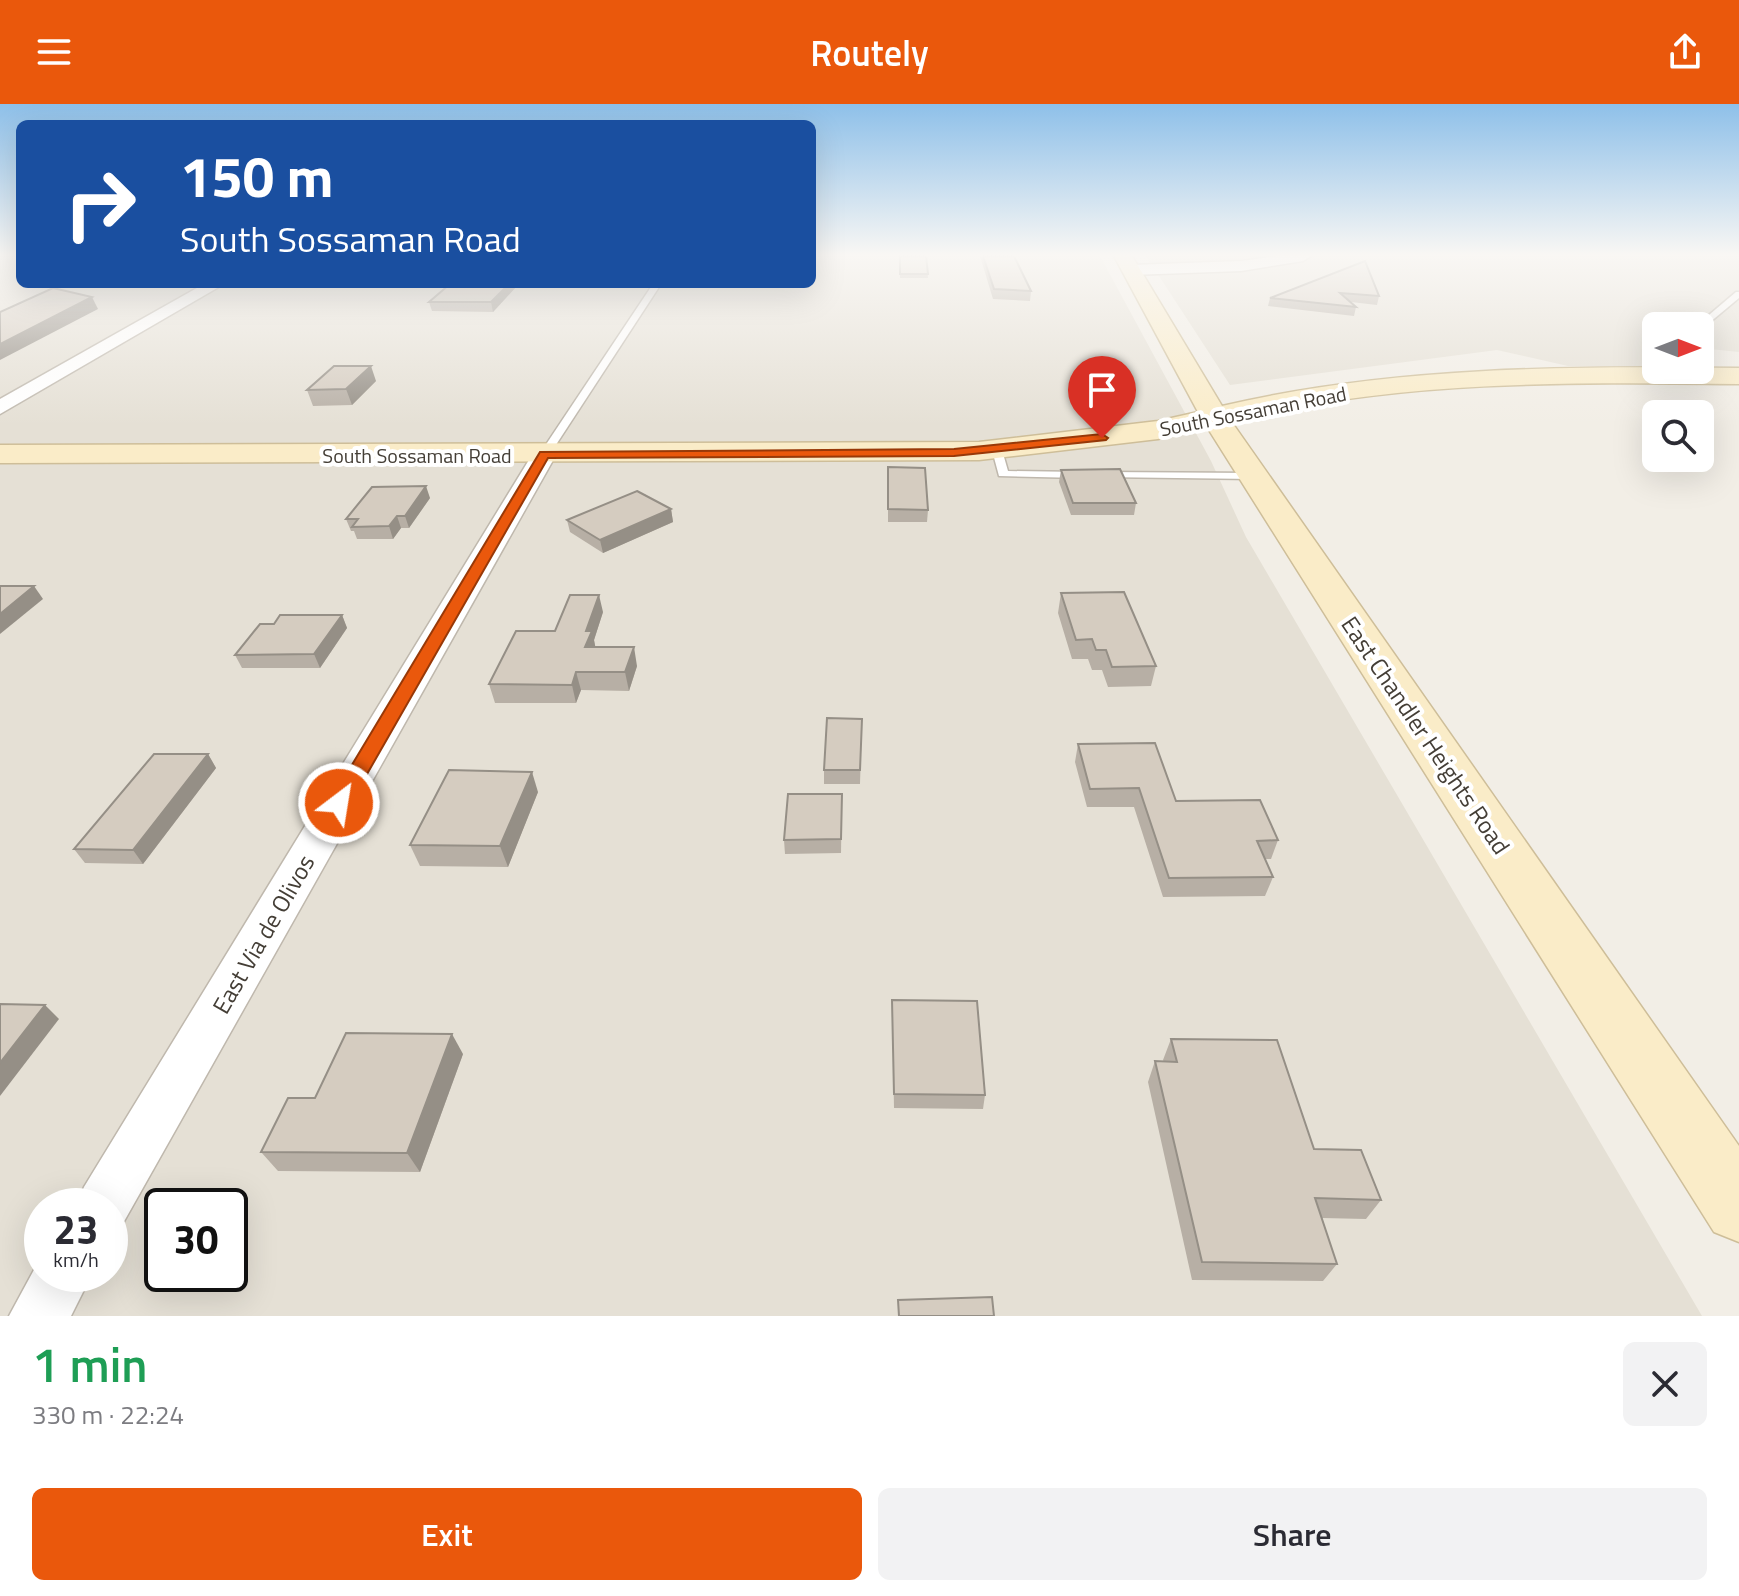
<!DOCTYPE html>
<html lang="en">
<head>
<meta charset="utf-8">
<style>
	:root { --surface:#fff; --page:#f2f2f3; --text:#2b2b33; --muted:#7c7c81; --accent:#ea580c }
	body { margin:0; font-family:"Titillium Web",sans-serif; background:var(--page); color:var(--text); height:100vh; display:flex; flex-direction:column; font-size:30px; white-space:nowrap }
	* { box-sizing:border-box; margin:0 }
	p { font-size:26px; color:var(--muted) }
	.icon { flex:none; width:44px; height:44px; fill:none; stroke:currentColor; stroke-width:2; stroke-linecap:round; stroke-linejoin:round }
	.map { position:relative; height:1212px; overflow:hidden }
	.drawer { display:flex; flex-direction:column; background:var(--surface); flex:1 }
	.drawer>* { flex:none }
	.banner { position:absolute; left:16px; top:16px; width:800px; height:168px; border-radius:12px; box-shadow:0 8px 32px #0002; background:#1a4fa0; color:#fff; overflow:hidden }
	.needle { width:52px; rotate:90deg }
	.buttons { position:absolute; left:1642px; top:208px; display:grid; gap:16px }
	.buttons a { display:grid; place-items:center; width:72px; height:72px; border-radius:12px; background:var(--surface); box-shadow:0 8px 32px #0002; font-size:40px }
	.speed { position:absolute; left:24px; top:1084px; display:flex; gap:16px; font-size:40px; font-weight:700; text-align:center }
	.speed>* { display:grid; place-content:center; width:104px; height:104px; border-radius:50%; background:var(--surface); box-shadow:0 8px 32px #0002; line-height:1 }
	.speed small { font-size:20px; font-weight:400 }
	.speed .limit { border:4px solid #111; border-radius:12px; background:#fff; color:#111 }
	.pin { position:absolute; display:grid; place-items:center; width:68px; height:68px; color:#fff; margin:-82px -34px; border-radius:50% 50% 50% 0; rotate:-45deg; box-shadow:0 0 8px #0007 }
	.pin .icon { rotate:45deg }
	.me { position:absolute; width:88px; margin:-44px; rotate:31deg; stroke-linejoin:round; filter:drop-shadow(0 0 6px #0008) }
	.turn { display:flex; align-items:center; gap:28px; height:168px; padding:0 32px; font-size:36px }
	.turn .icon { width:104px; height:104px; stroke-width:2.5 }
	.turn b { display:block; font-size:56px; line-height:68px }
	.round { display:grid; place-items:center; flex:none; width:84px; height:84px; border-radius:12px; background:var(--page) }
	.head { display:flex; align-items:center; justify-content:space-between; height:136px; padding:0 32px }
	h1 { font-size:48px; font-weight:600; line-height:60px; color:#1e9e55 }
	.cta { display:flex; gap:16px; margin-top:auto; padding:16px 32px }
	.cta a { flex:1; height:92px; border-radius:12px; background:var(--accent); color:#fff; font-size:32px; font-weight:600; line-height:92px; text-align:center }
	.cta a+a { background:var(--page); color:var(--text) }
	header { display:flex; justify-content:space-between; align-items:center; height:104px; padding:0 32px; background:var(--accent); color:#fff; font-size:36px; font-weight:600 }
	.map>svg:first-child { display:block }
	.residential { fill:#e5e0d5; fill-rule:evenodd }
	.lines { fill:none; stroke-linecap:round; stroke-linejoin:round }
	.service-casing { stroke:#bfb8ad; stroke-width:3 }
	.minor-casing { stroke:#bfb8ad; stroke-width:3 }
	.secondary-casing { stroke:#cebe99; stroke-width:3 }
	.service { fill:#fff; fill-rule:evenodd }
	.minor { fill:#fff; fill-rule:evenodd }
	.secondary { fill:#faecc8; fill-rule:evenodd }
	.wall { fill:#b7afa5 }
	.shaded-wall { fill:#958f86 }
	.building { fill:#d5ccc0; stroke:#958f86; stroke-width:2 }
	.route { fill:#ea580c; stroke:#983908; stroke-width:2 }
	.labels { text-anchor:middle; dominant-baseline:central; stroke-width:8; stroke-linejoin:round; paint-order:stroke }
	.far-street-label { font-size:20px; fill:#443e36; stroke:#fff }
	.street-label { font-size:24px; fill:#443e36; stroke:#fff }
</style>
</head>
<body>
<header><svg class="icon" aria-label="menu" viewBox="0 0 24 24"><path d="M4 6h16M4 12h16M4 18h16"/></svg>Routely<svg class="icon" aria-label="share" viewBox="0 0 24 24"><path d="M12 15V3M7 8l5-5 5 5M5 13v7h14v-7"/></svg></header>
<div class="map">
<svg width="1739" height="1212" viewBox="0 0 1739 1212">
	<rect width="100%" height="100%" fill="#f2eee6"/>
	<g class="residential">
		<path d="M0 152H20V180H812V152H1100L1211 357 1246 433 1702 1212H0ZM42 1102H110V1170H42ZM162 1102H230V1170H162Z"/>
		<path d="M1146 152H1739V248L1700 244V222H1656V242L1646 263 1568 262 1497 246 1230 281Z"/>
	</g>
	<g class="lines">
		<defs>
			<g id="service">
				<path d="M653 180H661L548 353H540L539 351Z"/>
				<path d="M1736 188H1739V194L1703 224 1696 222Z"/>
				<path d="M997 343 1002 346 1008 367 1080 368 1086 371 1080 374 999 372 992 346Z"/>
				<path d="M1103 368 1254 369 1260 372 1254 375 1099 373 1097 371Z"/>
			</g>
			<g id="minor">
				<path d="M1278 152H1311L1303 157 1241 167 1131 171 1123 166 1131 161 1241 157Z"/>
				<path d="M204 180H224L0 310V295Z"/>
				<path d="M544 344 556 351 122 1121 110 1126V1102H76L84 1083 532 351Z"/>
				<path d="M42 1151V1170H92L71 1212H9Z"/>
			</g>
			<path id="secondary" d="M1114 152H1132L1222 302C1392 262 1574 262 1739 264V280C1570 278 1397 276 1231 317L1739 1042V1138L1714 1128 1207 323 1158 335 979 356 0 359V341L979 338 1158 317 1198 308Z"/>
		</defs>
		<use href="#service" class="service-casing"/>
		<use href="#minor" class="minor-casing"/>
		<use href="#secondary" class="secondary-casing"/>
		<use href="#service" class="service"/>
		<use href="#minor" class="minor"/>
		<use href="#secondary" class="secondary"/>
	</g>
	<g class="wall">
		<path d="M900 152H926L928 174H900Z"/>
		<path d="M980 152H1014L1031 187 1030 197 993 195Z"/>
		<path d="M1365 157 1379 192 1377 201 1351 198 1356 203 1354 212 1268 202 1270 194Z"/>
		<path d="M516 183 493 208 432 207 429 198Z"/>
		<path d="M376 277 352 301 313 302 307 286Z"/>
		<path d="M888 363 928 406 927 418H888Z"/>
		<path d="M1061 366 1136 399 1134 411H1071L1059 378Z"/>
		<path d="M430 394 409 424H401L393 435H357L354 427H351L346 415Z"/>
		<path d="M671 405 673 418 603 449 570 428 567 416Z"/>
		<path d="M1061 489 1156 562 1151 582 1108 583 1102 566H1092L1088 555H1072L1058 509Z"/>
		<path d="M603 508 594 536 595 543 637 562 629 587 581 586 576 599H495L489 580 555 527Z"/>
		<path d="M342 511 347 524 320 564H242L235 551 274 520Z"/>
		<path d="M862 615 860 680H824V666Z"/>
		<path d="M1078 640 1176 697 1278 736 1271 755H1265L1273 773 1265 792 1163 793 1134 703H1087L1075 658Z"/>
		<path d="M208 650 216 664 143 760 85 759 74 745Z"/>
		<path d="M538 688 508 763 420 762 410 741Z"/>
		<path d="M842 690 841 749 785 750 784 736Z"/>
		<path d="M892 896 985 991 983 1005 894 1004Z"/>
		<path d="M1171 935 1381 1096 1366 1115 1322 1114 1337 1160 1323 1177 1192 1176 1148 978 1155 957 1164 958 1163 956Z"/>
		<path d="M463 950 420 1068 278 1067 261 1048 315 994Z"/>
	</g>
	<g class="shaded-wall">
		<path d="M509 180H516V183L493 208 491 198Z"/>
		<path d="M92 193 98 205 0 256V240Z"/>
		<path d="M371 262 376 277 352 301 346 285Z"/>
		<path d="M426 382 430 394 409 424 405 412Z"/>
		<path d="M671 405 673 418 603 449 600 436Z"/>
		<path d="M397 412 401 424 393 435 389 422Z"/>
		<path d="M34 482 43 495 0 530V510Z"/>
		<path d="M599 491 603 508 594 536 596 546 585 543 586 527Z"/>
		<path d="M342 511 347 524 320 564 314 550Z"/>
		<path d="M634 543 637 562 629 587 625 568Z"/>
		<path d="M576 568 581 586 576 599 572 581Z"/>
		<path d="M208 650 216 664 143 760 133 746Z"/>
		<path d="M532 668 538 688 508 763 500 742Z"/>
		<path d="M45 901 59 915 0 992V959Z"/>
		<path d="M452 930 463 950 420 1068 407 1049Z"/>
	</g>
	<g class="building">
		<path d="M900 152H926L928 170H900Z"/>
		<path d="M983 152H1014L1031 187 994 185Z"/>
		<path d="M1365 157 1379 192 1340 189 1356 203 1270 194Z"/>
		<path d="M450 180H509L491 198H429Z"/>
		<path d="M53 184 92 193 0 240V208Z"/>
		<path d="M334 262H371L346 285 307 286Z"/>
		<path d="M888 363 925 364 928 406 888 405Z"/>
		<path d="M1120 365 1136 399H1073L1061 366Z"/>
		<path d="M426 382 405 412H397L389 422 352 423 358 415H346L372 383Z"/>
		<path d="M637 387 671 405 600 436 567 416Z"/>
		<path d="M0 482H34L0 510Z"/>
		<path d="M1124 488 1156 562 1112 563 1106 546H1096L1092 535 1076 536 1061 489Z"/>
		<path d="M570 491H599L586 527H592L585 543H634L625 568H576L572 581 489 580 516 527H555Z"/>
		<path d="M280 511H342L314 550 235 551 260 520H274Z"/>
		<path d="M827 614 862 615 860 666H824Z"/>
		<path d="M1155 639 1176 697 1260 696 1278 736 1257 737 1273 773 1169 774 1139 684 1090 685 1078 640Z"/>
		<path d="M154 650H208L133 746 74 745Z"/>
		<path d="M449 666 532 668 500 742 410 741Z"/>
		<path d="M788 690H842L841 735 784 736Z"/>
		<path d="M892 896 977 897 985 991 894 990Z"/>
		<path d="M0 900 45 901 0 959Z"/>
		<path d="M346 929 452 930 407 1049 261 1048 288 994H315Z"/>
		<path d="M1171 935 1277 936 1314 1045 1361 1046 1381 1096 1315 1094 1337 1160 1202 1158 1155 957 1177 958Z"/>
		<path d="M992 1193 994 1212H899L898 1196Z"/>
	</g>
	<linearGradient id="sky" x2="0" y2="1"><stop stop-color="#8ec0e9"/><stop offset="0.47" stop-color="#f9f7f4"/><stop offset="1" stop-color="#f9f7f4" stop-opacity="0"/></linearGradient>
	<rect width="1739" height="321" fill="url(#sky)"/>
	<path class="route" d="M1102 330 1108 334 1106 336 954 352 548 354 347 705H332L329 699 540 348 954 345Z"/>
	<g class="labels">
		<g class="far-street-label">
			<text transform="translate(1253 307) rotate(-11)">South Sossaman Road</text>
			<text x="417" y="351">South Sossaman Road</text>
		</g>
		<g class="street-label">
			<text transform="translate(1426 631) rotate(56)">East Chandler Heights Road</text>
			<text transform="translate(263 830) rotate(-60)">East Via de Olivos</text>
		</g>
	</g>
</svg>
<div class="buttons">
<a><svg class="needle" viewBox="-14 -14 28 28"><path d="M0-13l5 13h-10z" fill="#e53935"/><path d="M0 13l5-13h-10z" fill="#7c7c81"/></svg></a>
<a><svg class="icon" aria-label="search" viewBox="0 0 24 24"><circle cx="10" cy="10" r="6"/><path d="M15 15l6 6"/></svg></a>
</div>
<div class="speed"><div>23<small>km/h</small></div><div class="limit">30</div></div>
<div class="pin" style="left:1102px;top:334px;background:#d93025"><svg class="icon" aria-label="arrive" viewBox="0 0 24 24"><path d="M6 21V4h12l-3 4 3 4H6"/></svg></div>
<svg class="me" style="left:339px;top:699px" viewBox="-20 -20 40 40"><circle r="17" fill="#ea580c" stroke="#fff" stroke-width="3"/><path d="M0-11L8 9 0 5-8 9z" fill="#fff"/></svg>
<div class="banner">
<div class="turn"><svg class="icon" aria-label="right" viewBox="0 0 24 24"><path d="M7 20v-9h11M14 6l5 5-5 5"/></svg><div><b>150 m</b>South Sossaman Road</div></div>
</div>
</div>
<section class="drawer">
<div class="head"><div><h1>1 min</h1><p>330 m · 22:24</p></div><a class="round"><svg class="icon" aria-label="close" viewBox="0 0 24 24"><path d="M6 6l12 12M18 6L6 18"/></svg></a></div>
<div class="cta"><a>Exit</a><a>Share</a></div>
</section>
</body>
</html>
